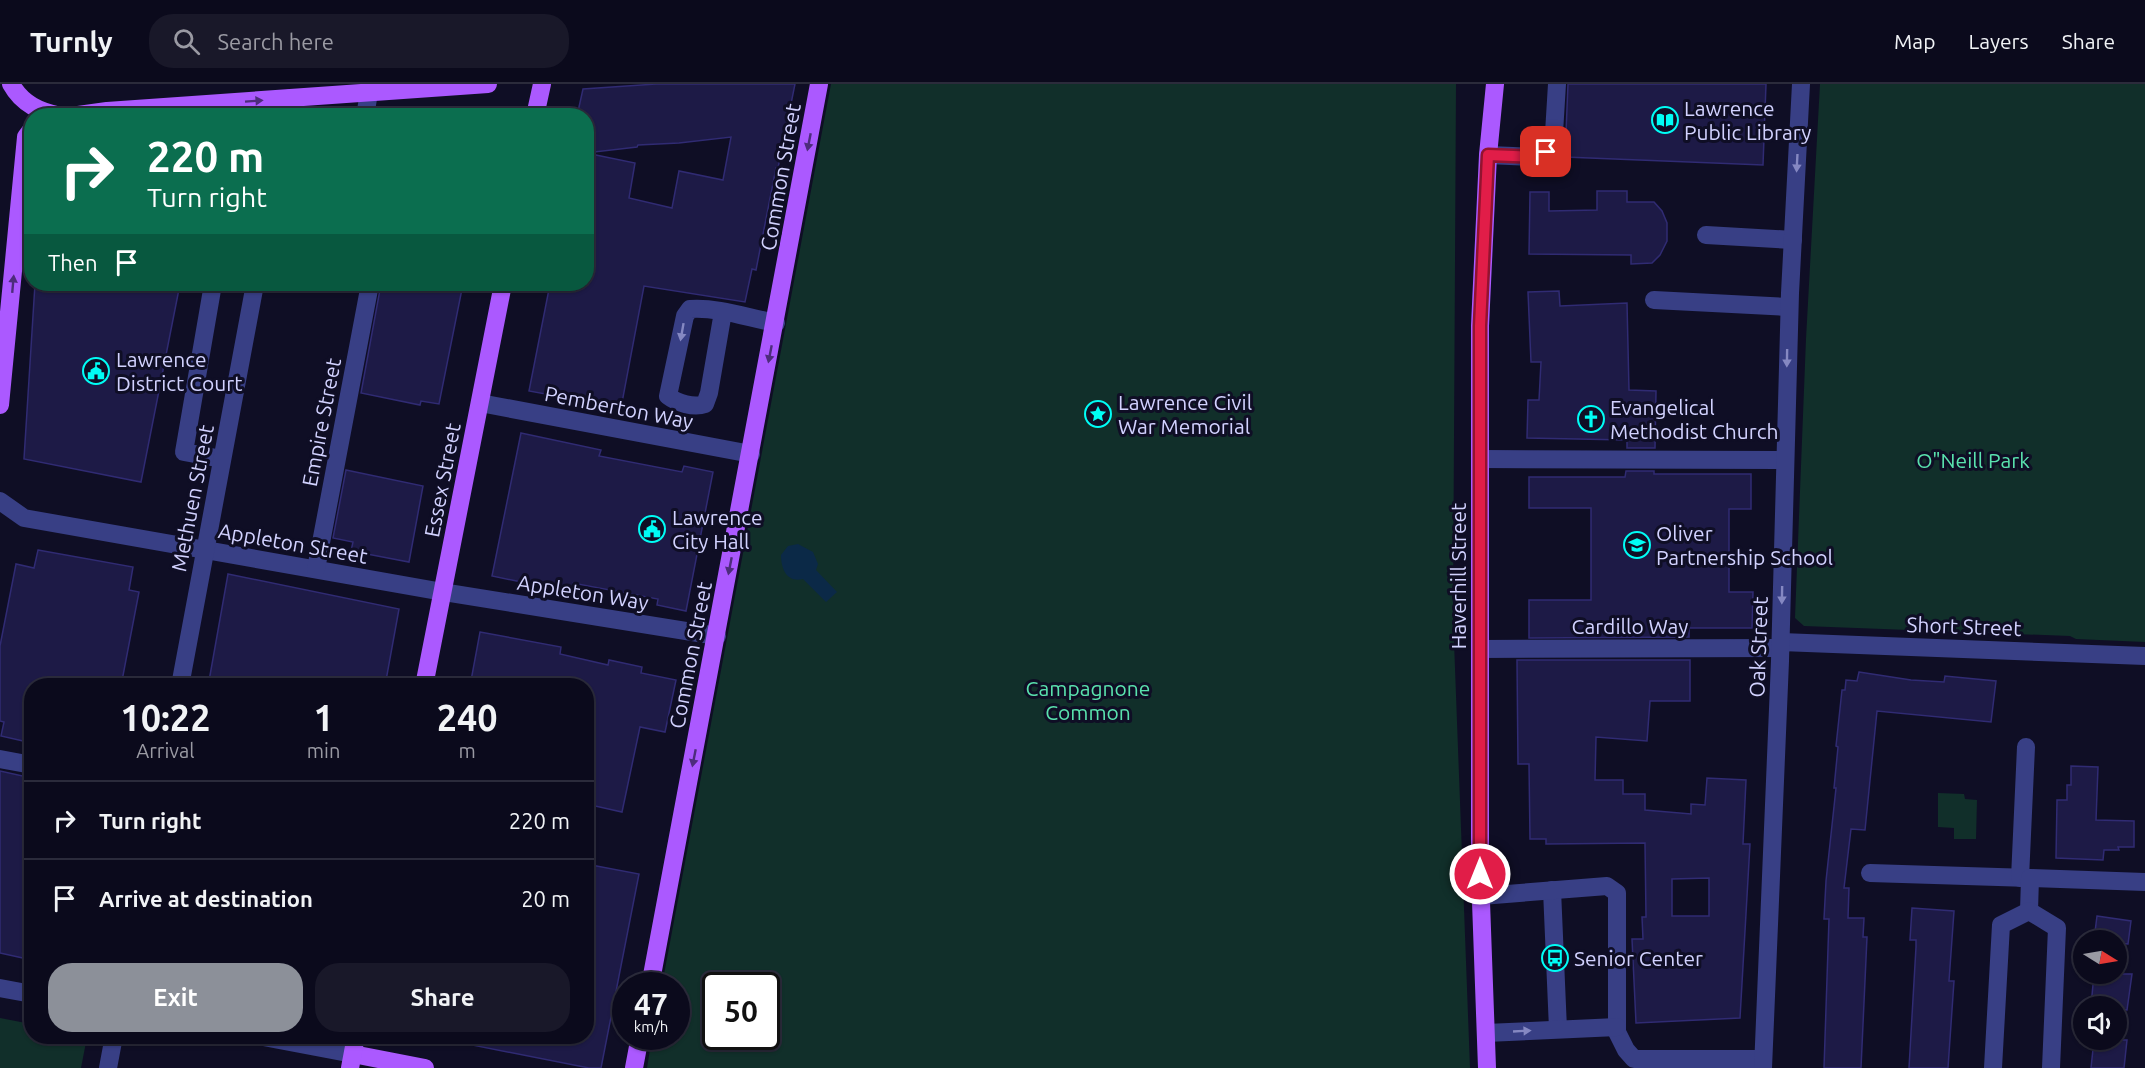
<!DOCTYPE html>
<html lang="en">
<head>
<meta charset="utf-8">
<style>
	:root { --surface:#0b0a1c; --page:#191829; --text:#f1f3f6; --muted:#9a9aa3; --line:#2b2b3b; --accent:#8c9099 }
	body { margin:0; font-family:Ubuntu,sans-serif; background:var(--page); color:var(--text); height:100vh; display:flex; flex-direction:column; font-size:22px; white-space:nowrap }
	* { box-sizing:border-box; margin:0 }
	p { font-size:20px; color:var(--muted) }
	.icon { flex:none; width:33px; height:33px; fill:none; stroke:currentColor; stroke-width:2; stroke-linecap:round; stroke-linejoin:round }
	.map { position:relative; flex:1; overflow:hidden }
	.details { position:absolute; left:24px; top:594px; width:570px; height:366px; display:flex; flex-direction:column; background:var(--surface); border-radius:24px; box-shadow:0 2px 4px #0004,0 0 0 2px var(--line) }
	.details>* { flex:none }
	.top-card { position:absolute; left:24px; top:24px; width:570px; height:183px; border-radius:24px; box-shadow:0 2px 4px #0004,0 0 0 2px var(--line); background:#0b6e4f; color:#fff; overflow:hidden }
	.needle { width:39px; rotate:101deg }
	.buttons { position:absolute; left:2073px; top:846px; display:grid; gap:12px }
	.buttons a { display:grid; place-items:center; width:54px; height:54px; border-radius:50%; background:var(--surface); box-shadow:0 2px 4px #0004,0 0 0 2px var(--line); font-size:30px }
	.speed { position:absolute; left:612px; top:888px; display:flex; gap:12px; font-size:30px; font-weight:700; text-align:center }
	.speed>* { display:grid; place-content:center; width:78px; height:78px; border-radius:50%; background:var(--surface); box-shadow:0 2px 4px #0004,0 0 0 2px var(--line); line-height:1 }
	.speed small { font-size:15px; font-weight:400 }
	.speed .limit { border:3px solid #111; border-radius:9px; background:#fff; color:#111 }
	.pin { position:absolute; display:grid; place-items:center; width:51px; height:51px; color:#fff; margin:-26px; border-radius:12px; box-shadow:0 3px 9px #0006 }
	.me { position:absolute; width:66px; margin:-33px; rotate:0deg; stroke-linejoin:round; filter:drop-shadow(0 0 4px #0008) }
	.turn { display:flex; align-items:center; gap:21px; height:126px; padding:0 24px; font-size:27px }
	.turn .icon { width:78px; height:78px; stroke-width:2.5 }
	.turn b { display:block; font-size:42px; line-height:51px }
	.then { display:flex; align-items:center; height:57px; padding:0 24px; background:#0003; gap:12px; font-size:22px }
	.eta { display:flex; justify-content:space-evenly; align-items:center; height:102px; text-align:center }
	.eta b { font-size:36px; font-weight:600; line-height:42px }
	.primary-button { display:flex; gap:12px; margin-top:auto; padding:12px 24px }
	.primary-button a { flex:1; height:69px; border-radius:24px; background:var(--accent); color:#fff; font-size:24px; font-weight:600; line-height:69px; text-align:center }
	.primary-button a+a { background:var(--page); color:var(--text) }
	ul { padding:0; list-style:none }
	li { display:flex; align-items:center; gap:18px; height:78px; padding:0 24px; border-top:2px solid var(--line) }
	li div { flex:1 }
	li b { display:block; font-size:22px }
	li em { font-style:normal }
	header { display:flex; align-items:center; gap:36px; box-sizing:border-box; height:84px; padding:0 30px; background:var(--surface); border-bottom:2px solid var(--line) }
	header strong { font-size:28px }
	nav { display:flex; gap:33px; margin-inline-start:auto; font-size:21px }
	.search { width:420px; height:54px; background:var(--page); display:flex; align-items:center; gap:15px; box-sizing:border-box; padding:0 21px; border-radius:24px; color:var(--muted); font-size:22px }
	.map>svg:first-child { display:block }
	.green { fill:#112f2a; fill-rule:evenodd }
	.water { fill:#0b2947 }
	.building { fill:#1d1a46; stroke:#302b73; stroke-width:1.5; fill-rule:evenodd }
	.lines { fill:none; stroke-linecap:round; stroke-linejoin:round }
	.minor { stroke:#383f85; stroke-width:18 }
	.major { stroke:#ab59ff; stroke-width:18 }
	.oneway { fill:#4d2c7c }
	.oneway2 { fill:#8588c2 }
	.route-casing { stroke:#92132f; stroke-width:15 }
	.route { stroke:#e11d48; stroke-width:10 }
	.labels { text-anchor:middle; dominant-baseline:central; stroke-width:6; stroke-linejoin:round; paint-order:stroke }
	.poi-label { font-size:21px; fill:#d2d2ff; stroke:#0f0e25; text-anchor:start }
	.street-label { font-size:21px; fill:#d2d2ff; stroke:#0f0e25 }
	.park-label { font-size:21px; fill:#5ae2ae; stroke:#0f0e25 }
</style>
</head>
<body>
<header>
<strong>Turnly</strong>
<div class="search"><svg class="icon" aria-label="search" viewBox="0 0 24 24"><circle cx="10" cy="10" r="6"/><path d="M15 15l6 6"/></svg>Search here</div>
<nav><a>Map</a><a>Layers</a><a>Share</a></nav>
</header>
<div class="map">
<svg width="2145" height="984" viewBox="0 0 2145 984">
	<rect width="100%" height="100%" fill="#0f0e25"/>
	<g class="green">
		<path d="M831 0H1456L1453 531 1470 984H647L652 953 676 952V902L662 901ZM716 902H766V952H716Z"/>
		<path d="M1820 0H2145V558L2076 555 2070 552 1804 542 1795 534 1806 255Z"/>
		<path d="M1938 709 1964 710 1965 715 1977 716 1976 755H1954V744L1938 743Z"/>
		<path d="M0 934 31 940 32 952 87 953 81 984H0Z"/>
	</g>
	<path class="water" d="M798 460 813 468 818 480 816 486 837 508 826 518 803 495C787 499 781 485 781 471L788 462Z"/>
	<g class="building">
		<path d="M656 0H795L778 84H776L756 186 752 185 745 218 644 202 621 324 529 307 550 200H586V69L635 79 629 114 672 124 679 87 723 96 731 53 679 59 638 61 637 63 586 69V32H577L583 5Z"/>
		<path d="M1568 0H1766L1763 81 1565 73Z"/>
		<path d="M1597 107H1627V118H1654L1662 127 1667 139V157L1660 171 1652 179 1631 180V171L1529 170 1530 108H1549V127L1597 126Z"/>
		<path d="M35 200H180L141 398 24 375Z"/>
		<path d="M381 200H463L439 320 421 317 420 321 361 309Z"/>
		<path d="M1559 207 1560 222 1627 219 1629 306 1656 307 1655 364H1627V356L1527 354 1528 316H1539L1541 278H1531L1528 208Z"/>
		<path d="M521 349 601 366 599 372 682 388 684 382 713 388 686 527 657 521 658 515 573 499 571 508 492 492Z"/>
		<path d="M346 386 423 402 409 478 351 467 353 458 333 454Z"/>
		<path d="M1626 387H1654V390H1751V425H1729V508H1753L1752 544H1689V553L1529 554V516H1591V424H1529V393H1625Z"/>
		<path d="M38 466 133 483 129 506 139 508 121 602H32V659L1 652 4 638 0 637V562L16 480 34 484Z"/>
		<path d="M228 490 399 525 385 602H231L209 597Z"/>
		<path d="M480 548 561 563 560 570 608 581 609 576 642 583 641 589 676 596 665 648 640 643 622 728 586 720V602H470Z"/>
		<path d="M1517 576H1690V617H1650L1647 657 1596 653 1595 696H1623V710H1645V726L1691 730V720L1705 721 1707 694 1746 696 1743 760H1750L1740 934 1636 939 1632 855H1643L1642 833H1646L1645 759 1546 760V755H1530L1529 680H1518ZM1709 794V832H1672V795Z"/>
		<path d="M1859 588 1911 596 1944 598 1945 592 1996 597 1991 638 1877 627 1865 746 1851 745 1844 804H1849L1848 834H1864L1863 853H1867L1861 984H1824L1829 835H1824L1826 797 1836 704H1834L1838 663 1836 662 1842 606H1845L1846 596 1857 597Z"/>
		<path d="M2071 682 2098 683 2096 736 2134 737V763H2118L2119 766H2104L2103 776 2056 774 2057 716H2067V701H2071Z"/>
		<path d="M0 687 32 694V876L0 869Z"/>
		<path d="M586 780 639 790 601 984H589L472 961 473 952H586Z"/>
		<path d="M1912 824 1954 827 1949 897H1954L1948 984H1909L1916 863V856H1910Z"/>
		<path d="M2097 832 2131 837 2128 860 2116 859V856H2094Z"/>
		<path d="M2094 890H2132L2127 926 2116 925V922H2091Z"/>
		<path d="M2094 956H2127L2124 984H2091Z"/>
	</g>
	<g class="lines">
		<g class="minor">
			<path d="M287 32 290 14"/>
			<path d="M365 32 369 9"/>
			<path d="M1488 71 1535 73 1546 68 1554 49 1557 0"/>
			<path d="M1706 151 1793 156"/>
			<path d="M213 200 184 368 222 375"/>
			<path d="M1654 216 1789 223"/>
			<path d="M723 228 709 309 705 320C694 324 677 319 668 312L685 232 690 225C719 223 748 234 776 239"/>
			<path d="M480 319 751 370"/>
			<path d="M1481 375 1785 376"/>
			<path d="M0 417 24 434 443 508 717 552"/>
			<path d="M316 485 370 200"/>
			<path d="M1781 558 2145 572"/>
			<path d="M1480 565 1781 564"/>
			<path d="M180 602 255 200"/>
			<path d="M0 675 32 681"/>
			<path d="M1870 789 2030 794"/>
			<path d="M2020 794 2026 663"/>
			<path d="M1552 806 1558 945"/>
			<path d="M1481 812 1607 802 1617 809V948L1626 966 1634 975H1763"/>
			<path d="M2029 827 2030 794 2145 798"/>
			<path d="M0 904 32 910"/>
			<path d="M1486 949 1617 943"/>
			<path d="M258 952 353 970"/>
			<path d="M108 984 114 952"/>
			<path d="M1763 984 1780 577 1790 209 1801 0"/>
			<path d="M1993 984 2001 841 2029 827 2057 844 2051 984"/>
		</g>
		<g class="major">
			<path d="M11 0C22 20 40 28 61 32"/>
			<path d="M71 32 107 27 488 0"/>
			<path d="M535 32 542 0"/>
			<path d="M0 321 26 53 32 45"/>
			<path d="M424 602 503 200"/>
			<path d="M650 902 819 0"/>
			<path d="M353 970 425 984"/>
			<path d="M350 984 356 952"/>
			<path d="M634 984 640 952"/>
			<path d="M1487 984 1480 790V242L1488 71 1495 0"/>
		</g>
	</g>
	<defs><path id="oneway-solid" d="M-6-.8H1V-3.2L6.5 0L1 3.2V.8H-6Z" transform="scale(1.5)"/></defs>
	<g class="oneway">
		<use href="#oneway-solid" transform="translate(254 17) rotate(-4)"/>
		<use href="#oneway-solid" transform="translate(809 58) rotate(101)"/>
		<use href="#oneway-solid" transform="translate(13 200) rotate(-85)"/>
		<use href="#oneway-solid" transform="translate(770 270) rotate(101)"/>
		<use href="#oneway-solid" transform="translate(730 482) rotate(101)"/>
		<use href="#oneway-solid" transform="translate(694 674) rotate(101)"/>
	</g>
	<g class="oneway2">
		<use href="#oneway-solid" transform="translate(1797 79) rotate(93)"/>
		<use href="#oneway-solid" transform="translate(682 248) rotate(100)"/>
		<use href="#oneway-solid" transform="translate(1787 274) rotate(91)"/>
		<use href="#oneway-solid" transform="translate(1782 511) rotate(91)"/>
		<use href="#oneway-solid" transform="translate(1522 947) rotate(-3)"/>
	</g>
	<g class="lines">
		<defs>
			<path id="route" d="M1480 790V242L1488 71 1535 73 1546 68"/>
		</defs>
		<use href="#route" class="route-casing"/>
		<use href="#route" class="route"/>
	</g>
	<defs>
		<symbol id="library-ring" viewBox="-11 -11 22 22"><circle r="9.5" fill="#0f0e25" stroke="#00fdf5" stroke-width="1.5"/><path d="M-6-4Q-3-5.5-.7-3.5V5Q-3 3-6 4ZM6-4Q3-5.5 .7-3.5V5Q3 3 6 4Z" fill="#00fdf5"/></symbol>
		<symbol id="civic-ring" viewBox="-11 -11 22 22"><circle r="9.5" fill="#0f0e25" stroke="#00fdf5" stroke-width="1.5"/><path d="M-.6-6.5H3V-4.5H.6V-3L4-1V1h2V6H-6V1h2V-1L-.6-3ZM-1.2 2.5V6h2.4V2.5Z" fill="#00fdf5"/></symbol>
		<symbol id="sight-ring" viewBox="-11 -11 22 22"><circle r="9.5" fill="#0f0e25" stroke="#00fdf5" stroke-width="1.5"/><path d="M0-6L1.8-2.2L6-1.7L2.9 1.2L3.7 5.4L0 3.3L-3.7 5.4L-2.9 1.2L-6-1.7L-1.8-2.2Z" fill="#00fdf5"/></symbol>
		<symbol id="church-ring" viewBox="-11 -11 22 22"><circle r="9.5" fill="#0f0e25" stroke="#00fdf5" stroke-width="1.5"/><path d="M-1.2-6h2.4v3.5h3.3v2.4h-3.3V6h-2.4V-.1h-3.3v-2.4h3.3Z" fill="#00fdf5"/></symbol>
		<symbol id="school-ring" viewBox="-11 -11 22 22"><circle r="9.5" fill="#0f0e25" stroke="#00fdf5" stroke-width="1.5"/><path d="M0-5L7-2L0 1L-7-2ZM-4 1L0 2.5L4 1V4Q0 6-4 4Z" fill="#00fdf5"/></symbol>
		<symbol id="bus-ring" viewBox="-11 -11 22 22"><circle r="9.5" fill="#0f0e25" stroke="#00fdf5" stroke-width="1.5"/><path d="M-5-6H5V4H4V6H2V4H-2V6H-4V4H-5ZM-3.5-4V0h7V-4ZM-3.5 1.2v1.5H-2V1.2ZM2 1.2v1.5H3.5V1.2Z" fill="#00fdf5"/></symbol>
	</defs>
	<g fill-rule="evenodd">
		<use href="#library-ring" x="1650" y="21" width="30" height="30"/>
		<use href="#civic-ring" x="81" y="272" width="30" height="30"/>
		<use href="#sight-ring" x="1083" y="315" width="30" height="30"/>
		<use href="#church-ring" x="1576" y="320" width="30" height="30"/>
		<use href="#civic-ring" x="637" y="430" width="30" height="30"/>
		<use href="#school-ring" x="1622" y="446" width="30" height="30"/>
		<use href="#bus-ring" x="1540" y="859" width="30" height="30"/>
	</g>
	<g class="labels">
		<g class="poi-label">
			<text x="1684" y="24">Lawrence<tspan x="1684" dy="24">Public Library</tspan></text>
			<text x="116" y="275">Lawrence<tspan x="116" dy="24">District Court</tspan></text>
			<text x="1118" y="318">Lawrence Civil<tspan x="1118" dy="24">War Memorial</tspan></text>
			<text x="1610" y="323">Evangelical<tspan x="1610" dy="24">Methodist Church</tspan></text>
			<text x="672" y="433">Lawrence<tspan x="672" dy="24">City Hall</tspan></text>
			<text x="1656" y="449">Oliver<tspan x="1656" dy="24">Partnership School</tspan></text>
			<text x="1574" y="874">Senior Center</text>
		</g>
		<g class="street-label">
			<text transform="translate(780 93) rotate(-80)">Common Street</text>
			<text transform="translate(619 323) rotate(11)">Pemberton Way</text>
			<text transform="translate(321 338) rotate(-79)">Empire Street</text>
			<text transform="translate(442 396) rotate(-79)">Essex Street</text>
			<text transform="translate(192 414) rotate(-79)">Methuen Street</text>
			<text transform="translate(293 459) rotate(10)">Appleton Street</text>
			<text transform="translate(1458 492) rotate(-90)">Haverhill Street</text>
			<text transform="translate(583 508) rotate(9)">Appleton Way</text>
			<text x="1630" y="542">Cardillo Way</text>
			<text transform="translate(1964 542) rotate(2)">Short Street</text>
			<text transform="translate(1758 563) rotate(-88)">Oak Street</text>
			<text transform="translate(690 571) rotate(-79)">Common Street</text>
		</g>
		<g class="park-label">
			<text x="1973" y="376">O"Neill Park</text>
			<text x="1088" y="604">Campagnone<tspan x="1088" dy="24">Common</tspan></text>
		</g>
	</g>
</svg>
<div class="buttons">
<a><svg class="needle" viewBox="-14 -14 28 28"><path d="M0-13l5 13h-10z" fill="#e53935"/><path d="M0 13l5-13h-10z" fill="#9a9aa3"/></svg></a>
<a><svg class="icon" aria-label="sound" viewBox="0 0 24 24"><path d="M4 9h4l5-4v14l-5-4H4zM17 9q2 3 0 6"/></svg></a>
</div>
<div class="speed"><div>47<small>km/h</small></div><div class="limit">50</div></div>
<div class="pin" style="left:1546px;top:68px;background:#d93025"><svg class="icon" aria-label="arrive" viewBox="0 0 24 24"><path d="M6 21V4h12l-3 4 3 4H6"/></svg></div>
<svg class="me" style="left:1480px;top:790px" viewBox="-20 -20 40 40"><circle r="17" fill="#e11d48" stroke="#fff" stroke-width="3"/><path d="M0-11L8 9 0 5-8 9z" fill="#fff"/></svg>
<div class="top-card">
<div class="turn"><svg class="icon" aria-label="right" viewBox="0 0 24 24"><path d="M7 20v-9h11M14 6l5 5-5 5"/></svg><div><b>220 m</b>Turn right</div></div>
<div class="then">Then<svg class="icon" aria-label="arrive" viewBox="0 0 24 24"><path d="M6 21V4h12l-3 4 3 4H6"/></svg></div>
</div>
<section class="details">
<div class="eta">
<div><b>10:22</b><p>Arrival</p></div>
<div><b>1</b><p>min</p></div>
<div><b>240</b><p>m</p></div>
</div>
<ul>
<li><svg class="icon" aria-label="right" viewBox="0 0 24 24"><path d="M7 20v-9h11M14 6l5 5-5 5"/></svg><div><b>Turn right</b></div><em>220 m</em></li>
<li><svg class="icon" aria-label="arrive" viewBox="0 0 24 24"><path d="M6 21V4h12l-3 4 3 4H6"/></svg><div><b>Arrive at destination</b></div><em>20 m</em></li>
</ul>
<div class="primary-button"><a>Exit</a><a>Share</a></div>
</section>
</div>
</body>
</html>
